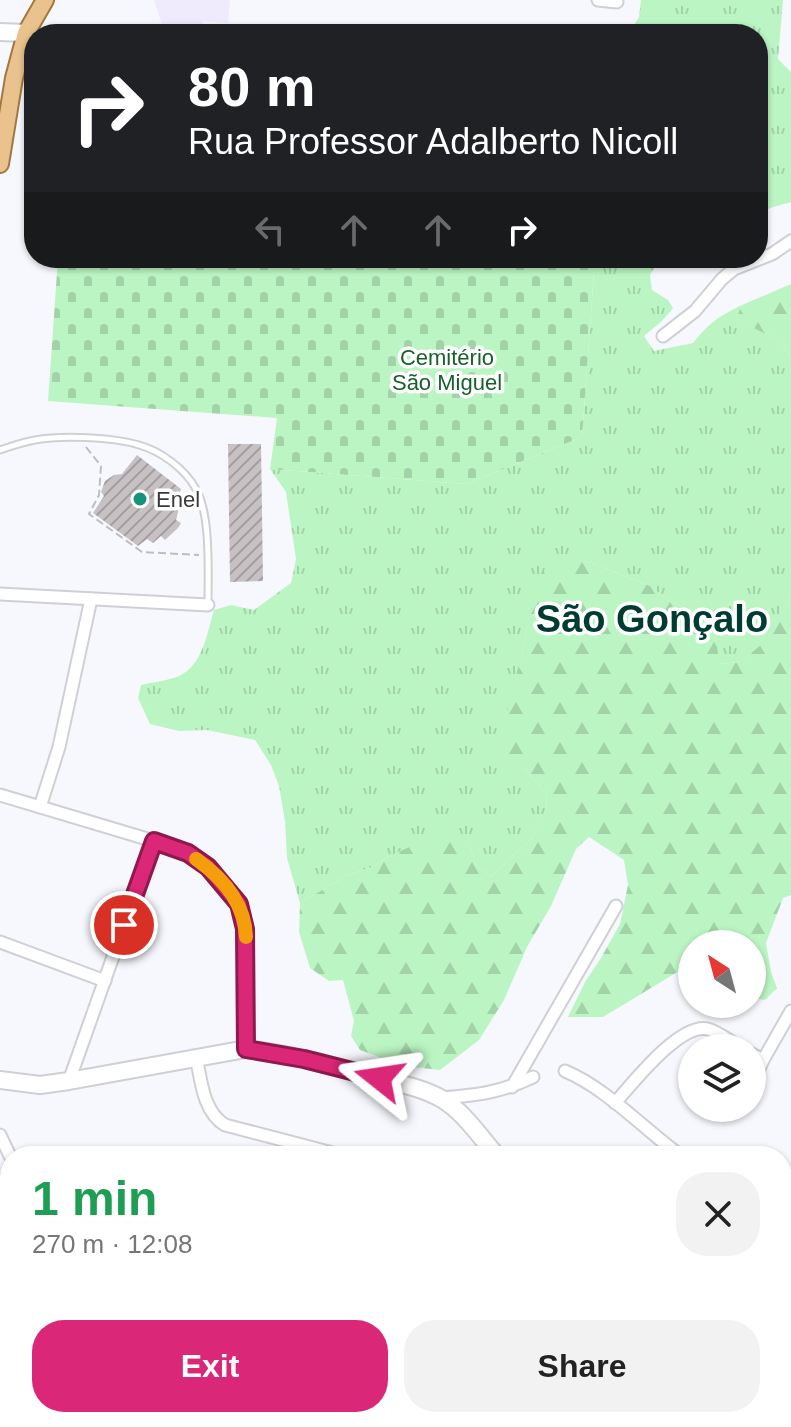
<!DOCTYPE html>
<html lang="en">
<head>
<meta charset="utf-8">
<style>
	:root { --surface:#fff; --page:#f2f2f2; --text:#222; --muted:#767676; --accent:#db2777 }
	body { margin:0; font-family:Arial,sans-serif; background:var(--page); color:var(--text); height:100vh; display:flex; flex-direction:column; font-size:30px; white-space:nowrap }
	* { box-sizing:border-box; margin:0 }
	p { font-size:26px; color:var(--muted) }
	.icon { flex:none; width:44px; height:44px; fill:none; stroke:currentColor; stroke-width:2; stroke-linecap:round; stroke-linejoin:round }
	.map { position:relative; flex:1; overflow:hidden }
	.side { position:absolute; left:0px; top:1146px; width:792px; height:282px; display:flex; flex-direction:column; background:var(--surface); border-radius:32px 32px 0 0; box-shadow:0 2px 6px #0004 }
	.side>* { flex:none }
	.banner { position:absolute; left:24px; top:24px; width:744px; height:244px; border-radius:32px; box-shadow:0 2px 6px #0004; background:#202124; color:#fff; overflow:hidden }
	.needle { width:52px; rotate:324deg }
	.tools { position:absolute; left:678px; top:930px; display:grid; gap:16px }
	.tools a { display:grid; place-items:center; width:88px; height:88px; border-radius:50%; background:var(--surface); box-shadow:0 2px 6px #0004; font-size:40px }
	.pin { position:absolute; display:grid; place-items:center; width:68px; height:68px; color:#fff; margin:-34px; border:4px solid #fff; border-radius:50%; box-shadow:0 2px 8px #0007 }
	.me { position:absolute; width:88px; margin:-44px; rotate:285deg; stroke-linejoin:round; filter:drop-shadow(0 0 6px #0008) }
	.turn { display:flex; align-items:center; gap:28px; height:168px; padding:0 32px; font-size:36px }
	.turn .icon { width:104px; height:104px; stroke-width:2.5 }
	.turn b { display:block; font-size:56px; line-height:68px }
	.lanes { display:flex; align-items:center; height:76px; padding:0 32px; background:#0003; justify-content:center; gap:40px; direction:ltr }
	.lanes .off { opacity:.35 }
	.round { display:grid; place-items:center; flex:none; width:84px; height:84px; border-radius:32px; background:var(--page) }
	.overview { display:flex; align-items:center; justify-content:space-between; height:136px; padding:0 32px }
	h1 { font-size:48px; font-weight:600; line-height:60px; color:#1e9e55 }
	.primary-button { display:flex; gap:16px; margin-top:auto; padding:16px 32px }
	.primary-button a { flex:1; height:92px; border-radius:32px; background:var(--accent); color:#fff; font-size:32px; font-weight:600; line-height:92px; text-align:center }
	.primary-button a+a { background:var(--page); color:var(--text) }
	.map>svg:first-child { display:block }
	.education { fill:#efebfd }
	.grass { fill:url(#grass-tufts) }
	.forest { fill:url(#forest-firs) }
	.cemetery { fill:url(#cemetery-stones) }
	.park { fill:#bbf5c3 }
	.building { fill:url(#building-hatch) }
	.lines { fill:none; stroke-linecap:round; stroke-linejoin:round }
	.lane-casing { stroke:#cfd0d5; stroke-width:9 }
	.street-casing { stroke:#cfd0d5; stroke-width:15 }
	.secondary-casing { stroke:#cfd0d5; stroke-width:20 }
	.primary-casing { stroke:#a27840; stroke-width:20 }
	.path { stroke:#bdbec2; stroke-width:2; stroke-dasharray:8 4; stroke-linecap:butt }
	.lane { stroke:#fff; stroke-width:5 }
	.street { stroke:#fff; stroke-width:11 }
	.secondary { stroke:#fff; stroke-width:16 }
	.primary { stroke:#e9c28e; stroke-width:16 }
	.route-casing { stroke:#8e194d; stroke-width:20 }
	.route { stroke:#db2777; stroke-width:14 }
	.slow { stroke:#f59e0b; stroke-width:14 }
	.poi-dot { fill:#16937a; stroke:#fff; stroke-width:3 }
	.labels { text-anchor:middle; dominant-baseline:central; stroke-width:7; stroke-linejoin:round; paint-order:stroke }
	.park-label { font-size:22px; fill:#18602d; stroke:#fff }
	.poi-label { font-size:22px; fill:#3a3a3c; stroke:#fff; text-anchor:start }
	.town-label { font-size:38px; font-weight:bold; fill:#013c31; stroke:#fff }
</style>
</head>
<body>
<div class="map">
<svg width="791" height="1427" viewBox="0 0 791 1427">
	<defs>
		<pattern id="grass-tufts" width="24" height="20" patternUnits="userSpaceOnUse" patternTransform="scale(2)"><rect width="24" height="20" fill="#bbf5c3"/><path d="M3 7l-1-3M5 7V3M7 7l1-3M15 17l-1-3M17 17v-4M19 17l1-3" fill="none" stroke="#a2d3a8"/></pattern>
		<pattern id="forest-firs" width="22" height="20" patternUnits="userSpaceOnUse" patternTransform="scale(2)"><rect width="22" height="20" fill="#bbf5c3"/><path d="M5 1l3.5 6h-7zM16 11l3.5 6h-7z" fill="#a2d3a8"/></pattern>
		<pattern id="cemetery-stones" width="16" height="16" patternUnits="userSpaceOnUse" patternTransform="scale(2)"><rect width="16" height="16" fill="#bbf5c3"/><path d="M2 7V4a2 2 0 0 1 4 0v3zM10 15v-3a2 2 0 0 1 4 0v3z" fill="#a2d3a8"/></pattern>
		<pattern id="building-hatch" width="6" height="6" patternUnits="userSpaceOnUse" patternTransform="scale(2)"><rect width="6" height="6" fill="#c7c1c4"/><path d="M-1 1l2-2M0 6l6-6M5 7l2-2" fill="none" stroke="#a39ea0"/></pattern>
	</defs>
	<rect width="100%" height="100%" fill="#f7f8fd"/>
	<path class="education" d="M154 0H230L228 23 203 21 201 34H165Z"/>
	<g class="grass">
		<path d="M641 0H783L778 59 791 72V202L770 208 758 216V34H629L639 17Z"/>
		<path d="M595 258H660L650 275 652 290 668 300 673 308 662 321 644 336 654 351 693 343C709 323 719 316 742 305L737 319 779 341 791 358V592L768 640 740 662 719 664 714 630 710 619 668 600 650 586 586 561 527 626 521 658 524 768 546 793 547 811 532 838 491 877 476 865 469 844 389 856 372 867 346 876 300 903 287 858 285 821 279 786 271 765 255 740 207 730 179 731 150 724 138 698 141 685C153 682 167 681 179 676 203 665 207 633 214 610L231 605 254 610 291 583 296 559 286 492 270 469 466 484 582 437Z"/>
		<path d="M10 1356V1418H108L98 1427H0V1364Z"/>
	</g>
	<g class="forest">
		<path d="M791 284V358L779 341 736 319 742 305Z"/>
		<path d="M586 561 650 586 668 600 710 619 714 630 720 664 740 662 767 640 791 592V895L783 898 766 943 771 972 777 988 765 1000 752 998V944H692V968H684L603 1017H568L585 982 601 958 620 924 628 885 624 860 589 837 576 849 551 906 527 947 504 1000 479 1040 440 1070 404 1066 360 1050 351 1036 354 1021 343 980 329 981 310 968 299 932 300 903 346 876 372 867 389 856 437 835H460L469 844 476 865 491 877 532 838 547 810 546 793 524 768 510 762 504 742 509 700 521 658 527 626 543 572Z"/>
		<path d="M334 1418H364L384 1427H318Z"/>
	</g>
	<path class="cemetery" d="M58 258H595L582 437 466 484 270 469 277 418 48 401Z"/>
	<path class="park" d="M702 1418H745L755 1424 753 1427H697Z"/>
	<g class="building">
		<path d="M228 444H261L263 581 230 582Z"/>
		<path d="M137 455 181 489 175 503 179 508 176 520 181 523 178 528 165 540 161 536 153 543 147 539 138 546 93 513 104 496 101 492 105 481 114 475 122 474Z"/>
	</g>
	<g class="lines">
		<defs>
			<path id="lane" d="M0 450C12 446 23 442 35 440 62 435 113 437 139 445 161 451 185 469 196 489 211 514 208 574 208 604"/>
			<g id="street">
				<path d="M598 0 617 2"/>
				<path d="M663 336 695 311 722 279 734 269 772 254 791 241"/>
				<path d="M0 594 208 605"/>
				<path d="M0 795 154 841 188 853 208 867 222 881 239 904 245 929 246 1049"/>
				<path d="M40 807 59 747 91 599"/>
				<path d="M0 942 105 981"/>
				<path d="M752 1054 763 1060"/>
				<path d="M196 1056C201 1080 203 1112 225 1125L344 1156"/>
				<path d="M565 1071C606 1088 645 1130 681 1156"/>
				<path d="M69 1081 154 841"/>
				<path d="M752 1085 763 1060 791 1011"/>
				<path d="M512 1087 616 906"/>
				<path d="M441 1098C478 1095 499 1093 533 1077"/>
				<path d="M615 1103C632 1084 680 1022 708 1029 719 1032 731 1042 741 1048"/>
				<path d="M0 1135 10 1156"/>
				<path d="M0 1181 10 1177"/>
				<path d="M782 1228 791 1234"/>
				<path d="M782 1276 791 1261"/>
				<path d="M0 1277 10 1272"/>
				<path d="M170 1427 187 1418"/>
				<path d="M503 1427 504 1418"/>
			</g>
			<g id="secondary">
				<path d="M0 32 26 33"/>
				<path d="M0 1080 40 1085 69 1081 246 1049C291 1054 334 1066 377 1078 398 1083 423 1088 442 1099 464 1112 480 1137 497 1156"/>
				<path d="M667 1418V1427"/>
				<path d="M782 1418 791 1424"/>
			</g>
			<path id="primary" d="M0 164 14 78 26 33 45 0"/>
		</defs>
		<use href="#lane" class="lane-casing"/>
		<use href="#street" class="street-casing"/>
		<use href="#secondary" class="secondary-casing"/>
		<use href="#primary" class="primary-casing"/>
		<path class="path" d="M86 447 101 466 99 495 89 514 142 552 199 555"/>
		<use href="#lane" class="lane"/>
		<use href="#street" class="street"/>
		<use href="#secondary" class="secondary"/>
		<use href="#primary" class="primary"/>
	</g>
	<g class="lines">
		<defs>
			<path id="route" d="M124 925 154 841 188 853 208 867 239 904 245 929 246 1049 304 1059 379 1078"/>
		</defs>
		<use href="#route" class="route-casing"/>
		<use href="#route" class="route"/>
		<path class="slow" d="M196 859C223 878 245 904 246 937"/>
	</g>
	<circle class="poi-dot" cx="140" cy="499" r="8"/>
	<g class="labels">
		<g class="park-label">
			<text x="447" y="357">Cemitério<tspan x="447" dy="25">São Miguel</tspan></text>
		</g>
		<g class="poi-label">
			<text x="156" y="499">Enel</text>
		</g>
		<g class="town-label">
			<text x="652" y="619">São Gonçalo</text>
		</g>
	</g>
</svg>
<div class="tools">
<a><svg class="needle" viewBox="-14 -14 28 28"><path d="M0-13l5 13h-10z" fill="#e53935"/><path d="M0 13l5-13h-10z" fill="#767676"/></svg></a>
<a><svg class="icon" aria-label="layers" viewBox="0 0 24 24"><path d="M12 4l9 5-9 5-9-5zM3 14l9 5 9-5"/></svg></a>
</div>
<div class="pin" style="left:124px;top:925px;background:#d93025"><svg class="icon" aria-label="arrive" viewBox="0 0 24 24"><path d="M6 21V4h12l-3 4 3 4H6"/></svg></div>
<svg class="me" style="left:379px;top:1078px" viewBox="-20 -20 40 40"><path d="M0-17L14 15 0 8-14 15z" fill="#db2777" stroke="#fff" stroke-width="4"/></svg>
<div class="banner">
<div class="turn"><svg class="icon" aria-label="right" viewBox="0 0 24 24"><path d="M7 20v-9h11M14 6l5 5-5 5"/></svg><div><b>80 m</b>Rua Professor Adalberto Nicoll</div></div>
<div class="lanes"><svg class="icon off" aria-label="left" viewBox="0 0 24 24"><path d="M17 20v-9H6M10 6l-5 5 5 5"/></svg><svg class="icon off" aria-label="ahead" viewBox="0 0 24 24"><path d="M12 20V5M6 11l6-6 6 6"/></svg><svg class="icon off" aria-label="ahead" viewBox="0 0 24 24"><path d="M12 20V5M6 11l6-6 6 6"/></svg><svg class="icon" aria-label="right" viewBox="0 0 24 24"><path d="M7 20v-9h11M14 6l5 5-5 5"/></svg></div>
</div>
<section class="side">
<div class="overview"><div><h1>1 min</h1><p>270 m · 12:08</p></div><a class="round"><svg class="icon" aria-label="close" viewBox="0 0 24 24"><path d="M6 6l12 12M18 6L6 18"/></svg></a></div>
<div class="primary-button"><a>Exit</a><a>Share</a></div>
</section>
</div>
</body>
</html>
